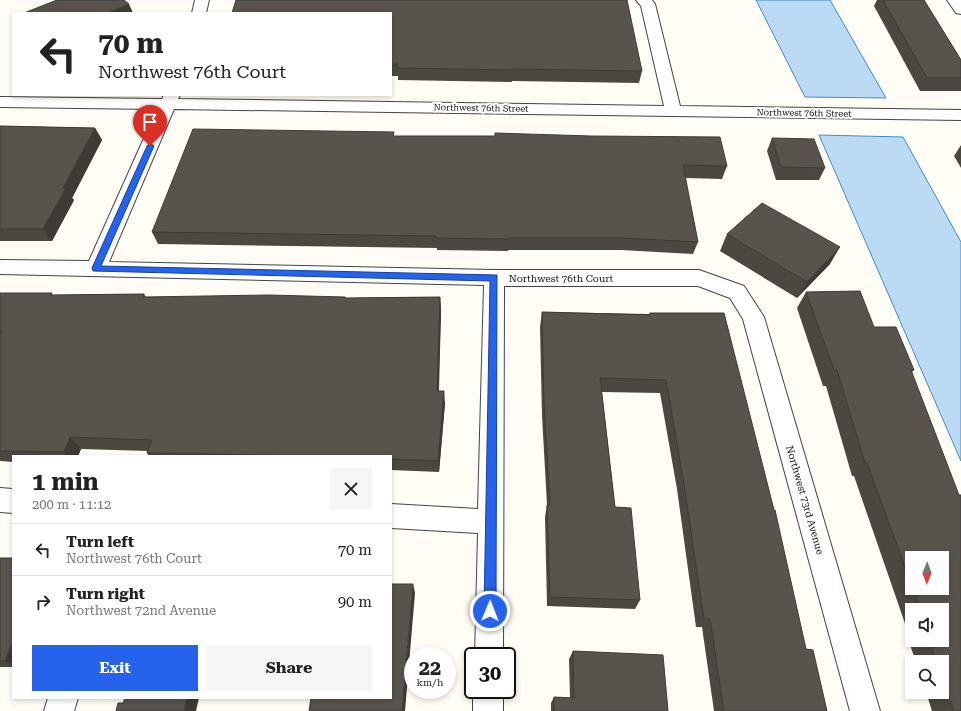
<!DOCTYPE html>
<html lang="en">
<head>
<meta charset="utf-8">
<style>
	:root { --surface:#fff; --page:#f6f6f6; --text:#222; --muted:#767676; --line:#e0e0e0; --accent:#2563eb }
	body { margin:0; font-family:"Roboto Serif",serif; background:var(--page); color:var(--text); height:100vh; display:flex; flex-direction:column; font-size:15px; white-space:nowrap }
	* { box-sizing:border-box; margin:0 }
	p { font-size:13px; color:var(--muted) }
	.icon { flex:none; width:22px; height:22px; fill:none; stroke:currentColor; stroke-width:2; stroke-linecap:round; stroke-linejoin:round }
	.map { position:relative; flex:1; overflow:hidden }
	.panel { position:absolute; left:12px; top:455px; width:380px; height:244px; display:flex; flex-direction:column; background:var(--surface); border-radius:0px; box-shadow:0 2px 6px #0003 }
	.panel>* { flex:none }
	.hud { position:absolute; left:12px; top:12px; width:380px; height:84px; border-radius:0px; box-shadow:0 2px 6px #0003; background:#fff; color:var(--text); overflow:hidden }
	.needle { width:26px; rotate:181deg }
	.fabs { position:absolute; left:905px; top:551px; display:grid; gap:8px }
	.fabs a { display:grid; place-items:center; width:44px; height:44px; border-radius:0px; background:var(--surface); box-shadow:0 2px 6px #0003; font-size:20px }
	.speed { position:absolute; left:404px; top:647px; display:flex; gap:8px; font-size:20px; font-weight:700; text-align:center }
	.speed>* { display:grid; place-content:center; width:52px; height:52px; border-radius:50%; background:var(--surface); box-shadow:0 2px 6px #0003; line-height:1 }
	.speed small { font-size:10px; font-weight:400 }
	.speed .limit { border:2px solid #111; border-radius:6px; background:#fff; color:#111 }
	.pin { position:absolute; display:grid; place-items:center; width:34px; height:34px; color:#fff; margin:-41px -17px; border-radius:50% 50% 50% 0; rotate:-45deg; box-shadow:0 0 4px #0007 }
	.pin .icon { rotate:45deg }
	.me { position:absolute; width:44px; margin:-22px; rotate:1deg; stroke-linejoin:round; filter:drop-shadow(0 0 3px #0008) }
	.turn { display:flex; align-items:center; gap:14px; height:84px; padding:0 20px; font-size:18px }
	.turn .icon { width:52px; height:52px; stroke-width:2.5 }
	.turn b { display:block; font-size:28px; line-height:34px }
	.round { display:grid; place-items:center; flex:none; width:42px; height:42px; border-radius:0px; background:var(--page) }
	.summary { display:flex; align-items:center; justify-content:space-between; height:68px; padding:0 20px }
	h1 { font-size:24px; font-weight:700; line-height:30px }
	.cta { display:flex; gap:8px; margin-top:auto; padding:8px 20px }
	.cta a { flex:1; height:46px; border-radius:0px; background:var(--accent); color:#fff; font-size:16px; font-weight:700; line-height:46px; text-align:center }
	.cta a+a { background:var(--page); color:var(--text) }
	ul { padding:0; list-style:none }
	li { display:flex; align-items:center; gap:12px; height:52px; padding:0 20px; border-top:1px solid var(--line) }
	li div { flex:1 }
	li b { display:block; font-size:15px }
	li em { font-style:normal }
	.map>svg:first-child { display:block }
	.water { fill:#bbdbf5; stroke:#448aca }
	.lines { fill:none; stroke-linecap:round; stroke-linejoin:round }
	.street-casing { stroke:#444; stroke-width:2 }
	.street { fill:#fff; fill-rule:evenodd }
	.wall { fill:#4d4742; fill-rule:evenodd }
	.shaded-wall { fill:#3e3a36 }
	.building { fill:#59534d; stroke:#3e3a36 }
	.route { fill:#2563eb; stroke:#184099 }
	.labels { text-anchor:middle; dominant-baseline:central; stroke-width:4; stroke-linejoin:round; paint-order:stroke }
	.far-street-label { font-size:9px; fill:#111; stroke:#fff }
	.street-label { font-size:10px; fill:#111; stroke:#fff }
</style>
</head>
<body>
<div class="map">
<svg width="961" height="711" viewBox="0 0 961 711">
	<rect width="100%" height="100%" fill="#fffdf5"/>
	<g class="water">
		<path d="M756 0H830L886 98 805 97Z"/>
		<path d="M819 135 903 137 961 242V461Z"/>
	</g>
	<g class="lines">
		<defs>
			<g id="street">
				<path d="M195 0H209L206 13H192Z"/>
				<path d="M636 0H652L655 4 680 106 961 110V120L174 109 109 262 494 270H699L744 286 764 317 880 711H850L743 319 730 298 698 286H504L503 656H475L478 533 391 528V504L478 509 484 285 0 274V260L89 261 157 109 0 107V97L162 99 164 95H180L178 99 664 106 641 6Z"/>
				<path d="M947 0H961V14L956 13Z"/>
				<path d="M0 488 13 489V513L0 512Z"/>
				<rect x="473" y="690" width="30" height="21"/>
				<path d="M48 698H78L74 711H44Z"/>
			</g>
		</defs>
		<use href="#street" class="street-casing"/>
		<use href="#street" class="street"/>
	</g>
	<g class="wall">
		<path d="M877 0H924L961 60V91H920L874 6Z"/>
		<path d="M391 13 642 71 639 83 512 81V82L398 80V76H391Z"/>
		<path d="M0 126 95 128 102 140 72 198 74 200 52 241H0Z"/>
		<path d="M394 132V136L727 166 722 179 685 178 698 242 693 254 621 250H508V251L437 250V248L158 244 152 232Z"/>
		<path d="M772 138 825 168 819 180H776L767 151Z"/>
		<path d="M961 145V168L954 156Z"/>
		<path d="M727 234 830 264 797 298 720 251Z"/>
		<path d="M806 292 874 327 914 370 912 372 961 711H932L926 692H942V662H916L908 639 910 638 854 476H852L826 386H823L797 308ZM912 558 942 588H912ZM912 610H942V640H912Z"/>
		<path d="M0 293H52L53 295 144 294 146 297H345L346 298 440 297 441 311 439 391 445 403 439 472 391 470V456H149L147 453 148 451 81 449 78 456H13V462L0 461Z"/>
		<path d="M542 312 649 314 650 313 806 649 827 711H714L702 627H696L677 489 660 393 602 392 615 507 640 600 635 609 547 606 545 517 547 505 542 416 540 327Z"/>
		<rect x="0" y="558" width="13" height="109"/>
		<path d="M573 651 668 711H551V703L554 697 570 698 569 659Z"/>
	</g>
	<g class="shaded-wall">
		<path d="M129 4 133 13H107Z"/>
		<path d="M95 128 102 140 72 198 74 200 52 241 43 229 63 188Z"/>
		<path d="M840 247 830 264 797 298 807 282Z"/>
		<path d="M440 297 441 311 438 403 437 391Z"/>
		<path d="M444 391 445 403 439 472 438 461Z"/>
		<path d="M70 437 81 449 78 456H67L64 452Z"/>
		<path d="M413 584 415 593 405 711H402Z"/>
		<path d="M13 641V664L5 661Z"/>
		<path d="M187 698H199L196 711H184Z"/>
	</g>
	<g class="building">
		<path d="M57 0H124L129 4 107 13H24Z"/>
		<path d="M236 0H627L642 71 513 69V70L397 68 398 64H391V13H232Z"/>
		<path d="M883 0H924L961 60V78H927Z"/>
		<path d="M0 126 95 128 63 188H66L43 229H0Z"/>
		<path d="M193 129 394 132 393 136H495V133L591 136 720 137 727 166 683 165 698 242 624 238H508V239L436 238V236L152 232Z"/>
		<path d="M772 138 814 139 825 168 781 167Z"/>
		<path d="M762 203 840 247 807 282 727 234Z"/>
		<path d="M860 291 874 327H896L914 370H911L959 495H961V711H954L942 677V662H937L929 640H942V610H921L913 588H942V558H912V586L867 463H865L837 370H834L806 292Z"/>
		<path d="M0 293H52L50 295 144 294 143 297 268 295 345 297V298L440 297 437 391H444L438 461 391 459V456H318L147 453 152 440 70 437 64 452 0 451V335L2 331H0Z"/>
		<path d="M542 312 650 315V313H724L774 510H775L806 649 813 650 827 711H724L710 619H704L683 478 666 380 600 378 615 507 631 508 640 600 550 597 547 505H550L544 402Z"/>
		<path d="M0 558H13V641L5 661H0Z"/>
		<path d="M391 584H413L402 711H309L311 698H391Z"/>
		<path d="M573 651 663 655 668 711H554V697L574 698Z"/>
		<path d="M125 698H187L184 711H116L118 703H123Z"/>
	</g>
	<path class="route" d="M150 143 154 146 101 266 497 275 496 611 494 615 490 617 486 615 484 611 490 281 93 271 92 268 147 146Z"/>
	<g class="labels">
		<g class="far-street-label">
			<text transform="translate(481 108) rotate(1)">Northwest 76th Street</text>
			<text transform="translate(804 113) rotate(1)">Northwest 76th Street</text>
		</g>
		<g class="street-label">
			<text x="561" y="278">Northwest 76th Court</text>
			<text transform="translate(805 500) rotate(74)">Northwest 73rd Avenue</text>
		</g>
	</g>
</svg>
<div class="fabs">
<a><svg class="needle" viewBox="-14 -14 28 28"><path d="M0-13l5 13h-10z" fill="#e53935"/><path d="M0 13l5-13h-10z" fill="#767676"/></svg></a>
<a><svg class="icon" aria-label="sound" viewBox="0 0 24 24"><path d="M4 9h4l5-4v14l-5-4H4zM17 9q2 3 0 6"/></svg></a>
<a><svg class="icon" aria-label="search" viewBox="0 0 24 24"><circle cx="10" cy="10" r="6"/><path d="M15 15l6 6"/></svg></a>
</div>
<div class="speed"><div>22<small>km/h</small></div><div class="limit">30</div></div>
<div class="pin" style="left:150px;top:146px;background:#d93025"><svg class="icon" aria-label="arrive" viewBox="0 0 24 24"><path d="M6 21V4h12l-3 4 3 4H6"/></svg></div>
<svg class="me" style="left:490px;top:611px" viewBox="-20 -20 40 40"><circle r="17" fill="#2563eb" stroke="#fff" stroke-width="3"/><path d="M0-11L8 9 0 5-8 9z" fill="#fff"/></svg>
<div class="hud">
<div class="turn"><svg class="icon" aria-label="left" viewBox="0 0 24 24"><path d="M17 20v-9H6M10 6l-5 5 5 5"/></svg><div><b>70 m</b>Northwest 76th Court</div></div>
</div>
<section class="panel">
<div class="summary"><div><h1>1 min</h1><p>200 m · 11:12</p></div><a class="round"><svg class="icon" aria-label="close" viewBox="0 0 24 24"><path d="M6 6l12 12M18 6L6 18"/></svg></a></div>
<ul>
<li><svg class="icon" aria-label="left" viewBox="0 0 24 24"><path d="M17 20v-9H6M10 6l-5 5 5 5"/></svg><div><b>Turn left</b><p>Northwest 76th Court</p></div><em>70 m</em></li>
<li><svg class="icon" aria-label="right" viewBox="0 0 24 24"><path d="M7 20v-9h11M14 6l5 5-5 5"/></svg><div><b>Turn right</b><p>Northwest 72nd Avenue</p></div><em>90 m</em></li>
</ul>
<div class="cta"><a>Exit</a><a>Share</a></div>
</section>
</div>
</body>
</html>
